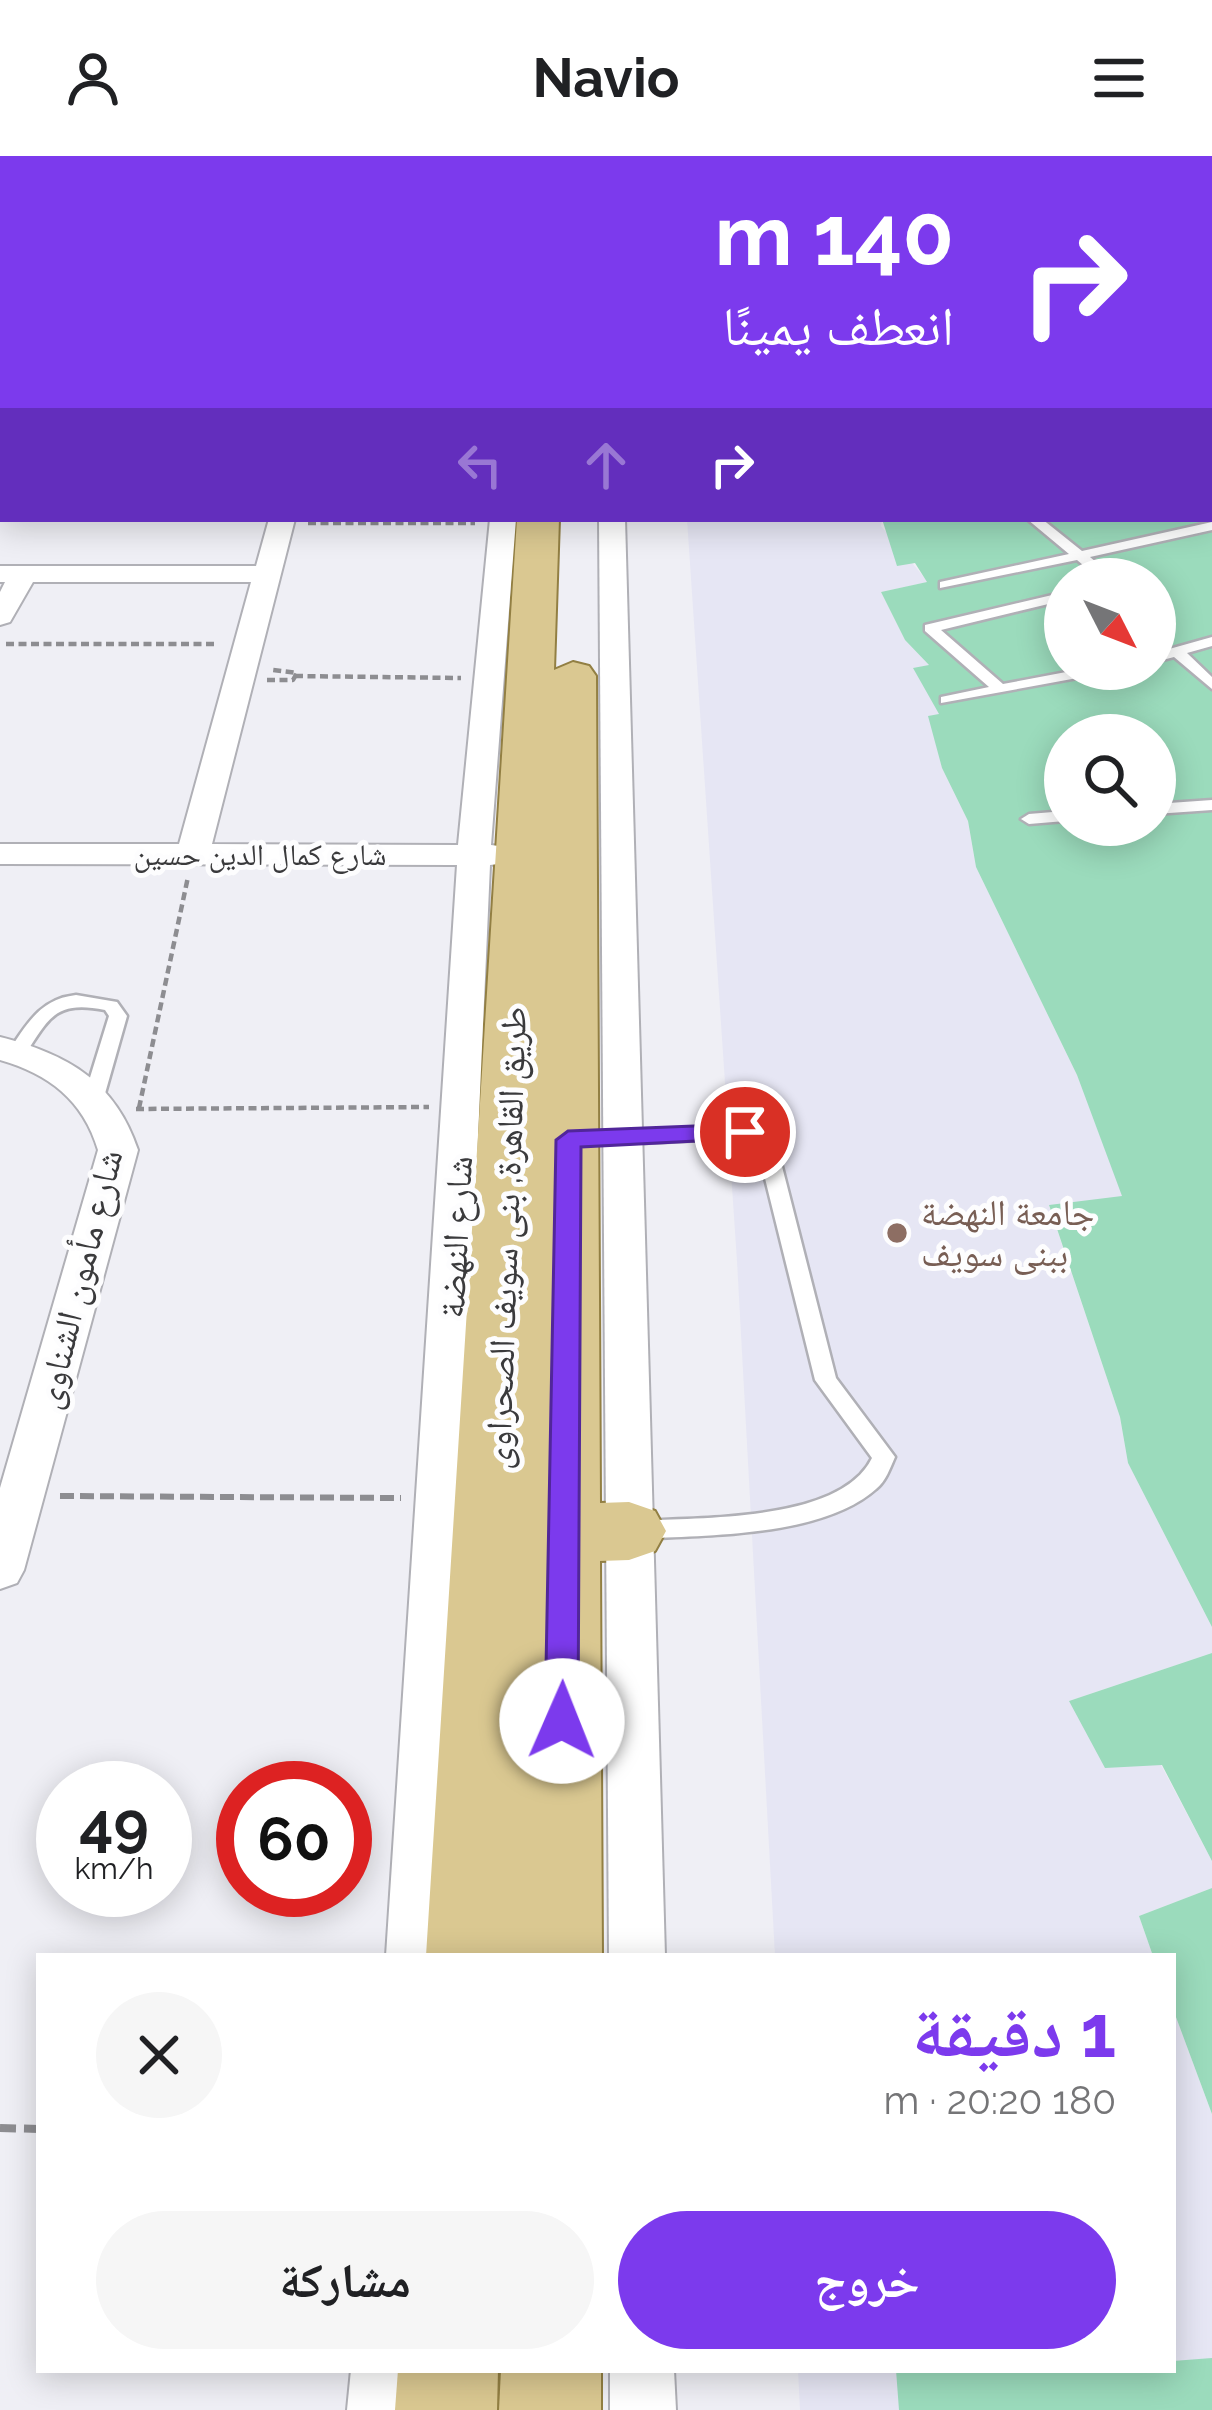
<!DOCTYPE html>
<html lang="ar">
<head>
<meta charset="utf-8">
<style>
	:root { --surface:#fff; --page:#f6f6f6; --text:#202124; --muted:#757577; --accent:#7c3aed }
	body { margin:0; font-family:Raleway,"Noto Naskh Arabic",sans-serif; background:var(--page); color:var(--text); direction:rtl; height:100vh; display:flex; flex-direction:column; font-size:45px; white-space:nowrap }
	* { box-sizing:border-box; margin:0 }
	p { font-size:39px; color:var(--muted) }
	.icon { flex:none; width:66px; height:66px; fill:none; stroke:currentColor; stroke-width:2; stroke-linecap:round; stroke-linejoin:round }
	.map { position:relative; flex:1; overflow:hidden; direction:ltr }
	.panel { position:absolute; left:36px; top:1797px; width:1140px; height:420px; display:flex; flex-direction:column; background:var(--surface); border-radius:0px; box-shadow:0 6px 30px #0003; direction:rtl }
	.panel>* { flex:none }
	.banner { position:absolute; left:0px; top:0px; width:1212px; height:366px; box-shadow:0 6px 30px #0003; direction:rtl; background:#7c3aed; color:#fff; overflow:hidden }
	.needle { width:78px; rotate:132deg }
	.tools { position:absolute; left:1044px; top:402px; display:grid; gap:24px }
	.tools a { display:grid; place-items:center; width:132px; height:132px; border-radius:50%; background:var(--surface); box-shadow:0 6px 30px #0003; font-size:60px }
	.speed { position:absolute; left:36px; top:1605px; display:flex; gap:24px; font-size:60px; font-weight:700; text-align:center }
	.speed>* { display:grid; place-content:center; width:156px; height:156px; border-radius:50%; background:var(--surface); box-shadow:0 6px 30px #0003; line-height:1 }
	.speed small { font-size:30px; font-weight:400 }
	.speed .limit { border:18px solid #d22; background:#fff; color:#111 }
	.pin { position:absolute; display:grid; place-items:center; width:102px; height:102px; color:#fff; margin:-51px; border:6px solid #fff; border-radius:50%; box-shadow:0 3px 12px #0007 }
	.me { position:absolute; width:132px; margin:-66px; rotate:1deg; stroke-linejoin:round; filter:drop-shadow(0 0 9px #0008) }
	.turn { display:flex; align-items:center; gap:42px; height:252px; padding:0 60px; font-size:54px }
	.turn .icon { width:156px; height:156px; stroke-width:2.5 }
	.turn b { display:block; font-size:84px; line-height:102px }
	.lanes { display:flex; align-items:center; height:114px; padding:0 60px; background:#0003; justify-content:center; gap:60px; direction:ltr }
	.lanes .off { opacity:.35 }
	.round { display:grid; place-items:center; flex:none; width:126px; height:126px; border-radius:63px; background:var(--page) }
	.headline { display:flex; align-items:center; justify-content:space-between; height:204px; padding:0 60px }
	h1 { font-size:72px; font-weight:700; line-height:90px; color:var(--accent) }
	.button { display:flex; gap:24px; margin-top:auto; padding:24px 60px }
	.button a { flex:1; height:138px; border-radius:72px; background:var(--accent); color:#fff; font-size:48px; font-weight:700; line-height:138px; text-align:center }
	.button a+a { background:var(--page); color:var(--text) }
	header { display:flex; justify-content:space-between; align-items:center; height:156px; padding:0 60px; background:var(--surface); font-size:54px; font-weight:700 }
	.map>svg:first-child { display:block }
	.built { fill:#e6e6f4 }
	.green { fill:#9bdbbc; fill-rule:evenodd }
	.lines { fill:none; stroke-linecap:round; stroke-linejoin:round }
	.service-casing { stroke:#b0b0b6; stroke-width:5 }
	.minor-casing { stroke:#b0b0b6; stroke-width:4 }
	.primary-casing { stroke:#927f43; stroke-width:4 }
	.path-far3 { stroke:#8d8d91; stroke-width:3; stroke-dasharray:6 3; stroke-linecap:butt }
	.path-far2 { stroke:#8d8d91; stroke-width:4.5; stroke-dasharray:8 4.5; stroke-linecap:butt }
	.path-far1 { stroke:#8d8d91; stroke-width:6; stroke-dasharray:14 6; stroke-linecap:butt }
	.path { stroke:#8d8d91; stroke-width:8; stroke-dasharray:16 8; stroke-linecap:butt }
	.service { fill:#fff; fill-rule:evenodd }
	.minor { fill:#fff; fill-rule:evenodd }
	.primary { fill:#dac891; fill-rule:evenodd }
	.route { fill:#7c3aed; stroke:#51269a; stroke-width:3 }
	.education-dot { fill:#8d6e63; stroke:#fdfdfe; stroke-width:4.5 }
	.labels { text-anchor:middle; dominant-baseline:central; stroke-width:10; stroke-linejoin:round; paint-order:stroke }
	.far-street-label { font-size:30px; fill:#3a3a3c; stroke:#fdfdfe }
	.education-label { font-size:36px; fill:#785e54; stroke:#fdfdfe; text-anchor:start }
	.street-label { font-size:36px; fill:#3a3a3c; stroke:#fdfdfe }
</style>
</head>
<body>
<header><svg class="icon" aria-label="menu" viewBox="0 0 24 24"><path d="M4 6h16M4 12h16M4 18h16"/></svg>Navio<svg class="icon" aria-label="person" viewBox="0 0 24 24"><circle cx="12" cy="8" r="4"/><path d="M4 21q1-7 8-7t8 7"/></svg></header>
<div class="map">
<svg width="1212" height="2254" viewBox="0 0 1212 2254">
	<rect width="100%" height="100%" fill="#efeff5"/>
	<g class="built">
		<path d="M687 363H882L881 370 928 426 881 436 905 484 930 510 914 513 940 559 929 560 942 612 968 665 976 711 1077 919 1123 1041 1049 1050 1120 1261 1128 1307 1212 1471V1497L1069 1545 1161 1609 1212 1705V1732L1139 1760 1153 1800H775L737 1105Z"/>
		<path d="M1173 1853 1212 1958V2254H800L798 2214H1173Z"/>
	</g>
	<g class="green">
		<path d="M1044 0H1212V1471L1128 1307 1120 1261 1049 1049 1122 1040 1077 919 976 711 968 665 942 612 928 560 939 558 913 512 929 509 905 484 881 436 927 426 915 407 897 410 882 363H1209V3ZM1065 423H1155V513H1065ZM1065 579H1155V669H1065Z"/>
		<path d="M1212 1497V1705L1162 1609 1105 1612 1069 1545Z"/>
		<path d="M1212 1732V1958L1173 1853V1800H1153L1139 1760Z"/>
		<path d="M1212 2202V2254H899L896 2214H1173V2205Z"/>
	</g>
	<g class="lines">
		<defs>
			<g id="service">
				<path d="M1168 0H1178L1179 3H1169Z"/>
				<path d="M1209 53 1212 54V62L1209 61Z"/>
				<path d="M1212 110V116L1209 117V111Z"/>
				<rect x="1209" y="178" width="3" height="8"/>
				<path d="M1212 242V250L1209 251V243Z"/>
				<rect x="0" y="291" width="3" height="8"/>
				<path d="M1027 363H1042L1082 395 1212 366V374L1090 401 1116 423H1100L1077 404 940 432V426L1069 398Z"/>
				<path d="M1065 436V444L941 474 1003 528 1082 513H1112L1110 516 941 547V541L989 531 925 475V469Z"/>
				<path d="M1212 481V490L1187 497 1212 521V533L1174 501 1155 506V497Z"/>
				<path d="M1212 644V654L1155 658V648Z"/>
				<path d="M1065 655V665L1029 668 1021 663 1029 658Z"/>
				<path d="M76 839 117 846 127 860 104 941 94 947 84 941 109 860 105 854C55 844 49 862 24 900L17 902 8 896C27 868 40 843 76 839Z"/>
				<path d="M745 970 776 987 836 1222 895 1301C890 1312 886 1325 876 1333 822 1381 707 1379 638 1383L630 1380 626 1374 630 1368 638 1365C701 1361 841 1366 872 1302L815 1224 757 990 742 982 621 988 611 982 621 976Z"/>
			</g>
			<g id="minor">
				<path d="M0 0 10 3H3V12Z"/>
				<rect x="0" y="70" width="3" height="12"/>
				<path d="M0 127H3V141L0 140Z"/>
				<rect x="0" y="197" width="3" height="14"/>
				<rect x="0" y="249" width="3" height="14"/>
				<path d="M269 363H295L212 688 458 689 490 363H516L491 689 515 692 520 699 515 706 490 709 442 1800H386L457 709 0 708V688H179L251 426H33L10 466 0 469V436L5 426H0V410H256Z"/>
				<path d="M599 363H625L665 1800H609Z"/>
				<path d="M0 881C67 898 115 925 138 994L24 1414 17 1427 0 1433V1332L98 994C83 944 49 918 0 904Z"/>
				<path d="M351 2214H415L413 2254H347Z"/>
				<path d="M610 2214H674L676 2254H610Z"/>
			</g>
			<g id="primary">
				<path d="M666 0H699L664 3Z"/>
				<path d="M517 363H559L554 514 573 506 589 510 596 520 600 1347 629 1346 655 1355 666 1375 655 1395 629 1404 600 1405 602 1800H514L517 1699 514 1800H426Z"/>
				<path d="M398 2214H498L497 2254H395Z"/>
				<path d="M501 2214H601V2254H499Z"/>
			</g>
		</defs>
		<use href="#service" class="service-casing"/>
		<use href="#minor" class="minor-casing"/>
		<use href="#primary" class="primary-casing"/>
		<g class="path-far3">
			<path d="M533 0 582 3"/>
			<path d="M587 3 591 0"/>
		</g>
		<g class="path-far2">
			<path d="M308 367H475"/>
			<path d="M6 488H215"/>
			<path d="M295 520 461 522"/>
			<path d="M267 524H293L297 517 273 514"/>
			<path d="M139 952 188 721"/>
			<path d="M136 953 429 951"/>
		</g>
		<path class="path-far1" d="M60 1340 401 1342"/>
		<path class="path" d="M0 1972 39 1973"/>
		<use href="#service" class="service"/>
		<use href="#minor" class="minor"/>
		<use href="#primary" class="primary"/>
	</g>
	<path class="route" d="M745 968 754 970 758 976 754 982 581 991 578 1565 574 1575 562 1579 550 1575 545 1565 556 984 568 975Z"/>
	<circle class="education-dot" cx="897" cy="1077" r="12"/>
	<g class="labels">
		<g class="far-street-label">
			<text x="260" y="698">شارع كمال الدين حسين</text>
		</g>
		<g class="education-label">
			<text x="921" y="1056">جامعة النهضة<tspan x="921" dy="41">ببنى سويف</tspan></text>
		</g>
		<g class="street-label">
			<text transform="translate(455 1081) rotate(-87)">شارع النهضة</text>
			<text transform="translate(505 1082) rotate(-88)">طريق القاهرة, بنى سويف الصحراوى</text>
			<text transform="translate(78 1123) rotate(-76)">شارع مأمون الشناوى</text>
		</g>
	</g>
</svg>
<div class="tools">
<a><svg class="needle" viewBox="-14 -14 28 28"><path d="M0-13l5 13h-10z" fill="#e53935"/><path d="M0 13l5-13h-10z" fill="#757577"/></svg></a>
<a><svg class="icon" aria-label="search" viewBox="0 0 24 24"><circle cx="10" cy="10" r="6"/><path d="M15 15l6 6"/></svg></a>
</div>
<div class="speed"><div>49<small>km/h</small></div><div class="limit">60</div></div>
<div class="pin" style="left:745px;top:976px;background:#d93025"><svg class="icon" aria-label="arrive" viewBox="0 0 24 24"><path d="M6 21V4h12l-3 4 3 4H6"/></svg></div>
<svg class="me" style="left:562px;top:1565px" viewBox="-20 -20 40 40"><circle r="19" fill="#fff"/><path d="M0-13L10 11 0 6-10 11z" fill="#7c3aed"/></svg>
<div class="banner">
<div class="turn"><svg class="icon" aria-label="right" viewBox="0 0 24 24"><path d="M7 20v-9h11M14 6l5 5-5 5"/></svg><div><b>140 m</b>انعطف يمينًا</div></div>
<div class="lanes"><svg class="icon off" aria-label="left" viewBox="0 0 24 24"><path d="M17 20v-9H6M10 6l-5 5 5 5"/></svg><svg class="icon off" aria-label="ahead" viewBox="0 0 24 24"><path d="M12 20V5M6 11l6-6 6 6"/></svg><svg class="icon" aria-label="right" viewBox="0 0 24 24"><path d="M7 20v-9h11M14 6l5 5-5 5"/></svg></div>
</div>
<section class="panel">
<div class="headline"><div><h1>1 دقيقة</h1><p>180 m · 20:20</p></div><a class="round"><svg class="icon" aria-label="close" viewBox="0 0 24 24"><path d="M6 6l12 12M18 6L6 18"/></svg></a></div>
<div class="button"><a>خروج</a><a>مشاركة</a></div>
</section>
</div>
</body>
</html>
